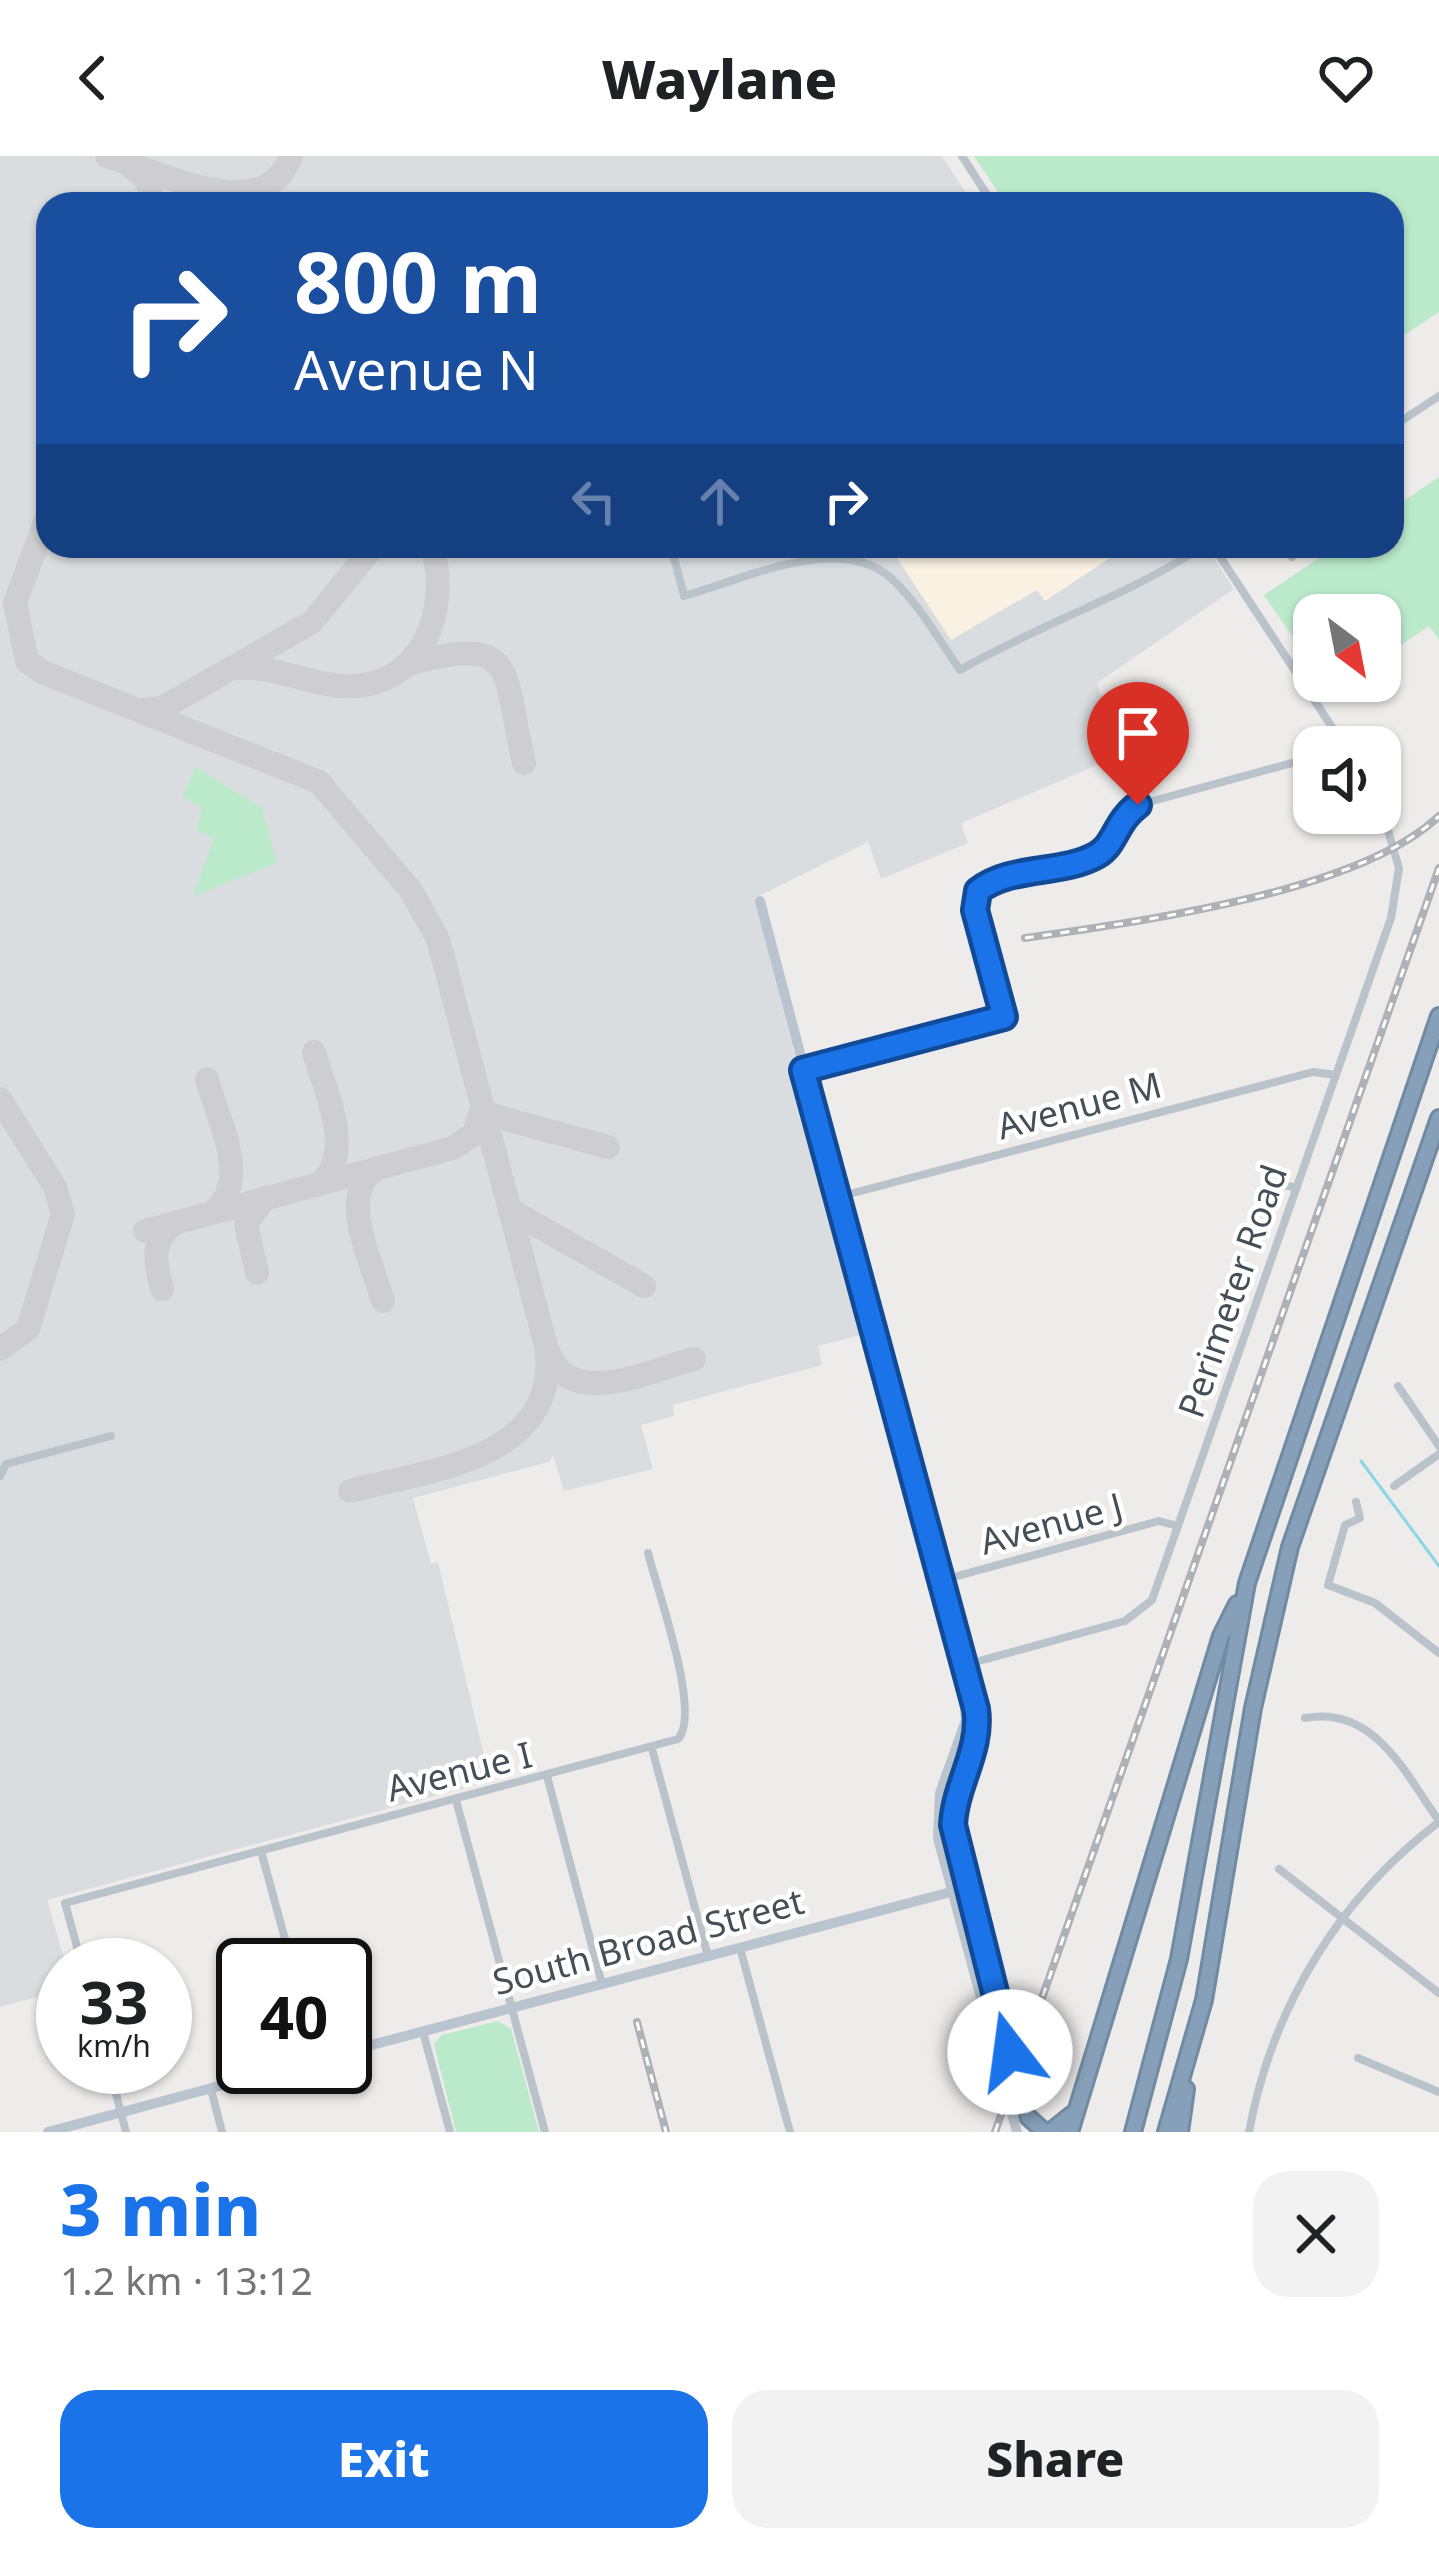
<!DOCTYPE html>
<html lang="en">
<head>
<meta charset="utf-8">
<style>
	:root { --surface:#fff; --page:#f2f2f2; --text:#202124; --muted:#757577; --accent:#1a73e8 }
	body { margin:0; font-family:"Noto Sans",sans-serif; background:var(--page); color:var(--text); height:100vh; display:flex; flex-direction:column; font-size:45px; white-space:nowrap }
	* { box-sizing:border-box; margin:0 }
	p { font-size:39px; color:var(--muted) }
	.icon { flex:none; width:66px; height:66px; fill:none; stroke:currentColor; stroke-width:2; stroke-linecap:round; stroke-linejoin:round }
	.map { position:relative; height:1976px; overflow:hidden }
	.side { display:flex; flex-direction:column; background:var(--surface); flex:1 }
	.side>* { flex:none }
	.banner { position:absolute; left:36px; top:36px; width:1368px; height:366px; border-radius:36px; box-shadow:0 3px 9px #0004; background:#1a4fa0; color:#fff; overflow:hidden }
	.needle { width:78px; rotate:148deg }
	.buttons { position:absolute; left:1293px; top:438px; display:grid; gap:24px }
	.buttons a { display:grid; place-items:center; width:108px; height:108px; border-radius:24px; background:var(--surface); box-shadow:0 3px 9px #0004; font-size:60px }
	.speed { position:absolute; left:36px; top:1782px; display:flex; gap:24px; font-size:60px; font-weight:700; text-align:center }
	.speed>* { display:grid; place-content:center; width:156px; height:156px; border-radius:50%; background:var(--surface); box-shadow:0 3px 9px #0004; line-height:1 }
	.speed small { font-size:30px; font-weight:400 }
	.speed .limit { border:6px solid #111; border-radius:18px; background:#fff; color:#111 }
	.pin { position:absolute; display:grid; place-items:center; width:102px; height:102px; color:#fff; margin:-123px -51px; border-radius:50% 50% 50% 0; rotate:-45deg; box-shadow:0 0 12px #0007 }
	.pin .icon { rotate:45deg }
	.me { position:absolute; width:132px; margin:-66px; rotate:345deg; stroke-linejoin:round; filter:drop-shadow(0 0 9px #0008) }
	.turn { display:flex; align-items:center; gap:42px; height:252px; padding:0 60px; font-size:54px }
	.turn .icon { width:156px; height:156px; stroke-width:2.5 }
	.turn b { display:block; font-size:84px; line-height:102px }
	.lanes { display:flex; align-items:center; height:114px; padding:0 60px; background:#0003; justify-content:center; gap:60px; direction:ltr }
	.lanes .off { opacity:.35 }
	.round { display:grid; place-items:center; flex:none; width:126px; height:126px; border-radius:36px; background:var(--page) }
	.summary { display:flex; align-items:center; justify-content:space-between; height:204px; padding:0 60px }
	h1 { font-size:72px; font-weight:800; line-height:90px; color:var(--accent) }
	.cta { display:flex; gap:24px; margin-top:auto; padding:24px 60px }
	.cta a { flex:1; height:138px; border-radius:36px; background:var(--accent); color:#fff; font-size:48px; font-weight:800; line-height:138px; text-align:center }
	.cta a+a { background:var(--page); color:var(--text) }
	header { display:flex; justify-content:space-between; align-items:center; height:156px; padding:0 60px; background:var(--surface); font-size:54px; font-weight:800 }
	.map>svg:first-child { display:block }
	.commercial { fill:#f9f2e3 }
	.airport { fill:#dadde0 }
	.green { fill:#bbeacb }
	.lines { fill:none; stroke-linecap:round; stroke-linejoin:round }
	.stream { stroke:#8bd6e4; stroke-width:3 }
	.taxiway { stroke:#ceced0; stroke-width:24 }
	.highway-casing { stroke:#718ba3; stroke-width:20 }
	.street { stroke:#bac3ca; stroke-width:8 }
	.secondary { stroke:#bac4ce; stroke-width:10 }
	.highway { stroke:#85a0b8; stroke-width:14 }
	.rail-casing { stroke:#aeb1b5; stroke-width:8 }
	.rail { stroke:#fff; stroke-width:3; stroke-dasharray:9; stroke-linecap:butt }
	.secondary-bridge { stroke:#bac4ce; stroke-width:10 }
	.route-casing { stroke:#114b97; stroke-width:30 }
	.route { stroke:#1a73e8; stroke-width:21 }
	.labels { text-anchor:middle; dominant-baseline:central; stroke-width:9; stroke-linejoin:round; paint-order:stroke }
	.street-label { font-size:36px; fill:#454f57; stroke:#fff }
</style>
</head>
<body>
<header><svg class="icon" aria-label="back" viewBox="0 0 24 24"><path d="M15 5l-7 7 7 7"/></svg>Waylane<svg class="icon" aria-label="heart" viewBox="0 0 24 24"><path d="M12 20l-8-8c-3-5 5-10 8-4 3-6 11-1 8 4z"/></svg></header>
<div class="map">
<svg width="1439" height="1976" viewBox="0 0 1439 1976">
	<rect width="100%" height="100%" fill="#eeebeb"/>
	<path class="commercial" d="M889 390H1128L1045 446 1036 434 951 484Z"/>
	<path class="airport" d="M0 0H942L973 48H48V390H889L951 484 1037 434 1045 445 1128 390H1206L1234 433 1097 527 1121 599 961 667 968 687 881 723 868 686 755 742 864 1178 818 1190 822 1209 673 1249 674 1260 641 1269 653 1313 564 1335 553 1299 549 1306 413 1342 431 1408 438 1406 490 1625 47 1744 66 1809 63 1834 0 1851Z"/>
	<g class="green">
		<path d="M974 0H1439V156L1392 187V48H1006Z"/>
		<path d="M1439 321V484L1429 470 1380 503V459H1314V512L1264 439 1337 390H1392V353Z"/>
		<path d="M196 611 262 652 277 707 193 740 214 682 196 674 202 652 182 640Z"/>
		<path d="M498 1865 511 1873 539 1976H456L434 1888 442 1879Z"/>
	</g>
	<g class="lines">
		<path class="stream" d="M1361 1305 1439 1410"/>
		<g class="taxiway">
			<path d="M107 0C158 15 265 73 291 0"/>
			<path d="M127 7 146 23 154 48"/>
			<path d="M48 358 15 447 27 505 42 516 319 626 412 736 438 783 546 1190C562 1303 430 1314 350 1335"/>
			<path d="M408 508C519 478 502 512 524 607"/>
			<path d="M230 513C267 506 305 528 342 530 422 535 451 454 432 390"/>
			<path d="M142 554 162 552 312 466 374 390"/>
			<path d="M314 896C325 936 356 994 320 1028"/>
			<path d="M207 923C218 965 252 1024 213 1056"/>
			<path d="M0 943 55 1031 63 1058 28 1173 0 1193"/>
			<path d="M484 957 608 991"/>
			<path d="M375 1014C337 1039 373 1109 383 1145"/>
			<path d="M510 1054 644 1130"/>
			<path d="M145 1075 453 992 474 978 482 952"/>
			<path d="M257 1117 246 1068 265 1042"/>
			<path d="M162 1133C155 1106 150 1085 175 1067"/>
			<path d="M547 1193C569 1256 647 1215 694 1203"/>
		</g>
		<defs>
			<g id="highway">
				<path d="M1028 1961 1045 1976"/>
				<path d="M1050 1976 1071 1959"/>
				<path d="M1070 1976 1221 1480 1237 1448"/>
				<path d="M1133 1976 1179 1803 1247 1427 1439 860"/>
				<path d="M1166 1976 1204 1844 1253 1552 1290 1391 1439 962"/>
				<path d="M1180 1976 1186 1933"/>
			</g>
		</defs>
		<use href="#highway" class="highway-casing"/>
		<g class="street">
			<path d="M962 0 993 48"/>
			<path d="M1392 271 1439 240"/>
			<path d="M671 390 684 440C743 424 839 375 892 423 919 448 939 484 960 514 1040 468 1127 440 1204 390"/>
			<path d="M1213 390 1345 591"/>
			<path d="M1284 390 1292 401"/>
			<path d="M805 913 1004 861 975 754 983 730 1092 702 1138 649 1314 601"/>
			<path d="M1277 1029 1297 1031"/>
			<path d="M838 1041 1313 916 1336 919"/>
			<path d="M1398 1230 1439 1290"/>
			<path d="M0 1320 6 1308 111 1280"/>
			<path d="M1394 1330 1439 1298"/>
			<path d="M1356 1346 1360 1362 1345 1369 1328 1429 1375 1447 1439 1497"/>
			<path d="M939 1425 1159 1365 1178 1370"/>
			<path d="M961 1510 1125 1465 1152 1444 1391 762 1399 712 1380 647"/>
			<path d="M1305 1562C1374 1549 1405 1617 1439 1665"/>
			<path d="M652 1593 708 1800"/>
			<path d="M547 1620 602 1828"/>
			<path d="M456 1644 545 1976"/>
			<path d="M261 1695 292 1809"/>
			<path d="M1279 1713 1439 1837"/>
			<path d="M740 1792 790 1976"/>
			<path d="M82 1809 65 1747 678 1583C702 1558 657 1433 648 1397"/>
			<path d="M423 1876 450 1976"/>
			<path d="M1358 1902 1439 1936"/>
			<path d="M109 1911 126 1976"/>
			<path d="M211 1933 222 1976"/>
			<path d="M1249 1976C1272 1851 1339 1742 1439 1666"/>
		</g>
		<g class="secondary">
			<path d="M760 745 961 1510 966 1564 940 1637 938 1682 1002 1920"/>
			<path d="M968 1524C992 1577 955 1617 953 1669L1010 1896"/>
			<path d="M345 1896 966 1732"/>
			<path d="M48 1976 290 1911"/>
		</g>
		<use href="#highway" class="highway"/>
		<defs>
			<g id="rail">
				<path d="M1025 782C1136 766 1359 737 1439 660"/>
				<path d="M637 1866 666 1976"/>
				<path d="M995 1976 1439 712"/>
			</g>
		</defs>
		<use href="#rail" class="rail-casing"/>
		<use href="#rail" class="rail"/>
		<g class="secondary-bridge">
			<path d="M1010 1896 1026 1953"/>
			<path d="M1002 1920 1017 1976"/>
		</g>
	</g>
	<g class="lines">
		<defs>
			<path id="route" d="M1010 1896 953 1669C955 1628 982 1594 976 1553L803 914 1004 861 975 754 978 735C1010 709 1062 719 1097 699 1116 688 1115 666 1138 649"/>
		</defs>
		<use href="#route" class="route-casing"/>
		<use href="#route" class="route"/>
	</g>
	<g class="labels">
		<g class="street-label">
			<text transform="translate(1079 949) rotate(-15)">Avenue M</text>
			<text transform="translate(1232 1135) rotate(-71)">Perimeter Road</text>
			<text transform="translate(1051 1367) rotate(-15)">Avenue J</text>
			<text transform="translate(459 1615) rotate(-14)">Avenue I</text>
			<text transform="translate(648 1785) rotate(-15)">South Broad Street</text>
		</g>
	</g>
</svg>
<div class="buttons">
<a><svg class="needle" viewBox="-14 -14 28 28"><path d="M0-13l5 13h-10z" fill="#e53935"/><path d="M0 13l5-13h-10z" fill="#757577"/></svg></a>
<a><svg class="icon" aria-label="sound" viewBox="0 0 24 24"><path d="M4 9h4l5-4v14l-5-4H4zM17 9q2 3 0 6"/></svg></a>
</div>
<div class="speed"><div>33<small>km/h</small></div><div class="limit">40</div></div>
<div class="pin" style="left:1138px;top:649px;background:#d93025"><svg class="icon" aria-label="arrive" viewBox="0 0 24 24"><path d="M6 21V4h12l-3 4 3 4H6"/></svg></div>
<svg class="me" style="left:1010px;top:1896px" viewBox="-20 -20 40 40"><circle r="19" fill="#fff"/><path d="M0-13L10 11 0 6-10 11z" fill="#1a73e8"/></svg>
<div class="banner">
<div class="turn"><svg class="icon" aria-label="right" viewBox="0 0 24 24"><path d="M7 20v-9h11M14 6l5 5-5 5"/></svg><div><b>800 m</b>Avenue N</div></div>
<div class="lanes"><svg class="icon off" aria-label="left" viewBox="0 0 24 24"><path d="M17 20v-9H6M10 6l-5 5 5 5"/></svg><svg class="icon off" aria-label="ahead" viewBox="0 0 24 24"><path d="M12 20V5M6 11l6-6 6 6"/></svg><svg class="icon" aria-label="right" viewBox="0 0 24 24"><path d="M7 20v-9h11M14 6l5 5-5 5"/></svg></div>
</div>
</div>
<section class="side">
<div class="summary"><div><h1>3 min</h1><p>1.2 km · 13:12</p></div><a class="round"><svg class="icon" aria-label="close" viewBox="0 0 24 24"><path d="M6 6l12 12M18 6L6 18"/></svg></a></div>
<div class="cta"><a>Exit</a><a>Share</a></div>
</section>
</body>
</html>
